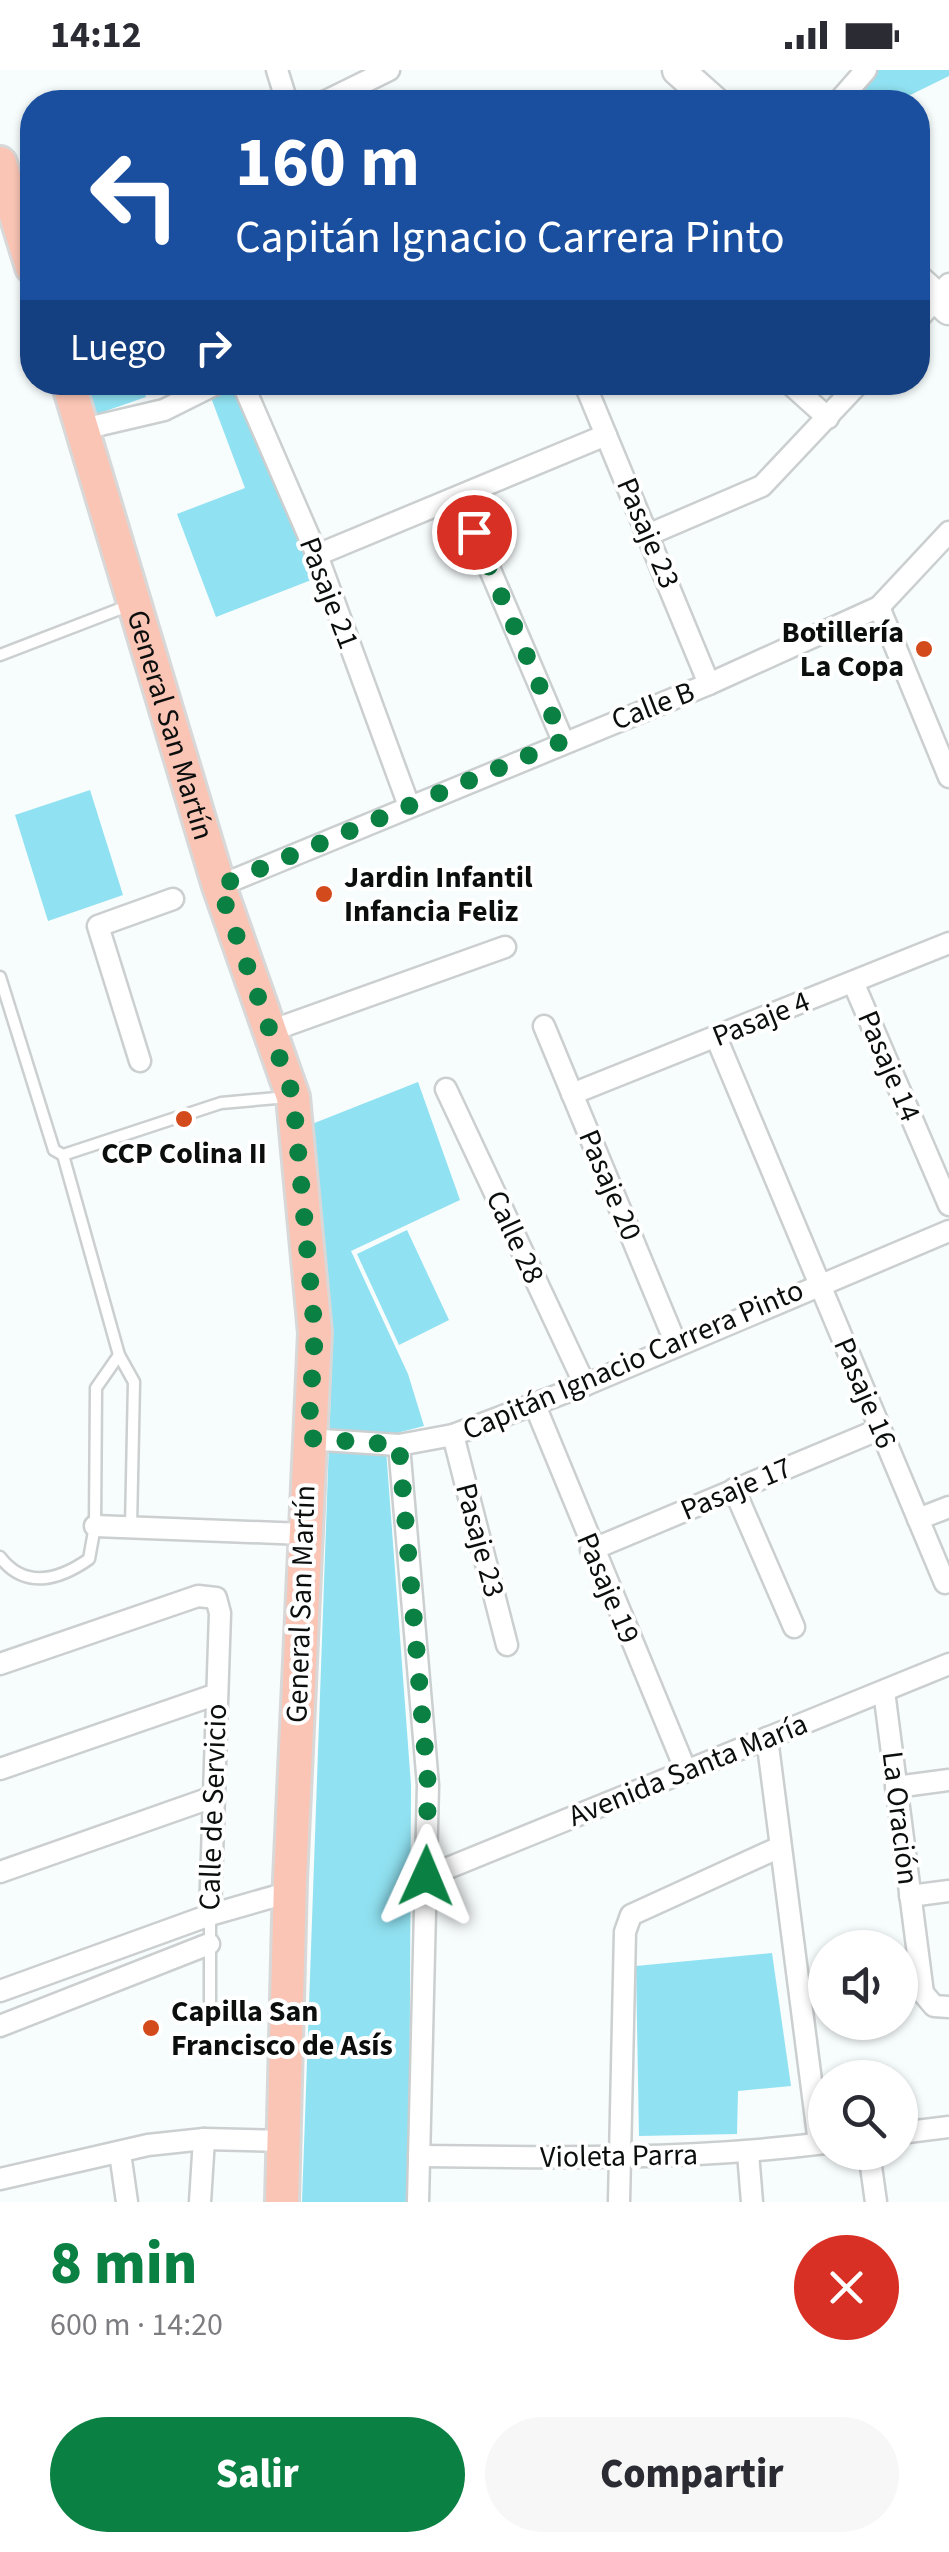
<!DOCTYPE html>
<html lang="es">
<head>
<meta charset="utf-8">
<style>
	:root { --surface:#fff; --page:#f7f7f7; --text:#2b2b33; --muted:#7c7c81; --accent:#0b8043 }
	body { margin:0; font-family:"Source Sans 3",sans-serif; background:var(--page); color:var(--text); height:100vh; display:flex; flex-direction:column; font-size:38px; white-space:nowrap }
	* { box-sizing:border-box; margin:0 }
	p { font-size:32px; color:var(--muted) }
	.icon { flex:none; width:55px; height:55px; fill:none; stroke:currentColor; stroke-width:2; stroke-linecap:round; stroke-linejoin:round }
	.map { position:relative; height:2132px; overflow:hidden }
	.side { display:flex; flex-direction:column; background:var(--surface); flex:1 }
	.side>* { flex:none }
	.hud { position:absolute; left:20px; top:20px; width:910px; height:305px; border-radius:40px; box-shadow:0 2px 8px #0004; background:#1a4fa0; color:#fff; overflow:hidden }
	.fabs { position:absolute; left:808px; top:1860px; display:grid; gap:20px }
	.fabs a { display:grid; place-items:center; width:110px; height:110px; border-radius:50%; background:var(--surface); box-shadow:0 2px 8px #0004; font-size:50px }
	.pin { position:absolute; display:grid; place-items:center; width:85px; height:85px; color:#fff; margin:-42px; border:5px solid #fff; border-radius:50%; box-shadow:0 2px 10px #0007 }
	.me { position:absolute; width:110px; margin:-55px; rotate:1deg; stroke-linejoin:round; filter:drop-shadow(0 0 8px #0008) }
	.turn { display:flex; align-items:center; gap:35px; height:210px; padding:0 50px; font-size:45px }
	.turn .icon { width:130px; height:130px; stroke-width:2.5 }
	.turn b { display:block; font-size:70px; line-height:85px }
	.then { display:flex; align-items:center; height:95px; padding:0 50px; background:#0003; gap:20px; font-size:38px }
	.round { display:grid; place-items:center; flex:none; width:105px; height:105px; border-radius:52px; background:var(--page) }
	.summary { display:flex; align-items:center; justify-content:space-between; height:170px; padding:0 50px }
	h1 { font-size:60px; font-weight:800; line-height:75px; color:var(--accent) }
	.cta { display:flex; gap:20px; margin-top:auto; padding:20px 50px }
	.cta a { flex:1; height:115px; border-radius:60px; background:var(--accent); color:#fff; font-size:40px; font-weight:800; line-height:115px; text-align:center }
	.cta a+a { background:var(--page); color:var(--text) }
	.status { display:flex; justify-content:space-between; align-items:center; height:70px; padding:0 50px; background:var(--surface); direction:ltr }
	.status svg { height:28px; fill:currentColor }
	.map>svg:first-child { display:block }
	.green { fill:#90e1f1 }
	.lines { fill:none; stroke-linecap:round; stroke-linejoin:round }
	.lane-casing { stroke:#cbcfd0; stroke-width:15 }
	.street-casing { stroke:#cbcfd0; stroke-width:25 }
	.secondary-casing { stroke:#cbcfd0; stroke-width:35 }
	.primary-casing { stroke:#d8d8d8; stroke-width:38 }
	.lane { stroke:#fff; stroke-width:10 }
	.street { stroke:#fff; stroke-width:20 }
	.secondary { stroke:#fff; stroke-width:30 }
	.primary { stroke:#fac5b5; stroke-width:32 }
	.route { stroke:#0b8043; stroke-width:18; stroke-dasharray:0 32.4 }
	.poi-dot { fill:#d34b1c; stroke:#fff; stroke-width:4 }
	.labels { text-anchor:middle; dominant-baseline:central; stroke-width:8; stroke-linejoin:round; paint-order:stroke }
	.street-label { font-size:30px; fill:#0c0e0e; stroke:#fff }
	.poi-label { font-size:30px; font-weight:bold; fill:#0c0e0e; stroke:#fff; text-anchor:start }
</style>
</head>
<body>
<div class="status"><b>14:12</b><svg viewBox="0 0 49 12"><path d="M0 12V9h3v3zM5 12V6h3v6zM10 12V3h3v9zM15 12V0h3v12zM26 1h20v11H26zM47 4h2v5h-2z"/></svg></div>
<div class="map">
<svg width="949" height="2132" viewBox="0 0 949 2132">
	<rect width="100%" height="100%" fill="#f7fcfd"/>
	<g class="green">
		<path d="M877 0H949V6L896 32H850Z"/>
		<path d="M84 313H141L146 327 94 345Z"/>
		<path d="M240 317 319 507 216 547 177 444 245 418 210 325Z"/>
		<path d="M90 720 123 825 48 851 15 745Z"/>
		<path d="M418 1012 460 1130 351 1181 408 1304 424 1356 385 1366 411 1715 409 2132H302L333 1260 312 1054Z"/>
		<path d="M407 1160 449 1250 399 1275 357 1184Z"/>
		<path d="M772 1883 791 2016 738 2021 737 2064 639 2066 636 1896Z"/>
	</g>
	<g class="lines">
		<defs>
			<g id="lane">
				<path d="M0 585 130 535"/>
				<path d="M0 907 54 1080 63 1085 221 1033 288 1027"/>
				<path d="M119 1285 134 1312 131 1457"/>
				<path d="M0 1487C25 1520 59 1510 89 1489L95 1456 96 1318 119 1285 63 1085"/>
				<path d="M210 1846V1931"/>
			</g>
			<g id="street">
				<path d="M277 0 287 32"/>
				<path d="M324 32 389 0"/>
				<path d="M838 32 866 0"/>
				<path d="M918 249 949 214"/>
				<path d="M242 312 317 485 409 736"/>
				<path d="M584 312 709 614"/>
				<path d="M788 312 828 348"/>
				<path d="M83 359 164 340 220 312"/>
				<path d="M459 427 563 671"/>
				<path d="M650 464 762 416 860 312"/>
				<path d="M317 485 606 365"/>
				<path d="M879 537 949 707"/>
				<path d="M219 816 709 614 879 537 949 462"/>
				<path d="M853 912 949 1135"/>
				<path d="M544 956 676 1274"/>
				<path d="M273 960 505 877"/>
				<path d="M716 967 945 1513"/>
				<path d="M140 991 98 856 173 829"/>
				<path d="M446 1019 585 1315"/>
				<path d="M572 1024 949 873"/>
				<path d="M534 1333 686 1701"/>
				<path d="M453 1365 507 1575"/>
				<path d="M307 1369 399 1375 453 1365 585 1315 949 1161"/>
				<path d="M399 1375 428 1715 418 2132"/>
				<path d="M734 1419 794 1557"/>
				<path d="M918 1449 949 1437"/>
				<path d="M95 1456 304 1464"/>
				<path d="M591 1480 880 1359"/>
				<path d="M0 1594 198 1526 216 1528 220 1543 210 1845"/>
				<path d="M884 1621 923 1923 934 1936 949 1937"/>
				<path d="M767 1668 819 2073"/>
				<path d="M0 1699 217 1624"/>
				<path d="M896 1717 949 1710"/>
				<path d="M0 1802 213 1727"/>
				<path d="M426 1807 949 1594"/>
				<path d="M910 1826 949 1821"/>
				<path d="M0 1921 210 1845 290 1822"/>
				<path d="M0 1956 209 1874"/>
				<path d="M900 2063 949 2057"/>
				<path d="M869 2082 876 2132"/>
				<path d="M120 2083 127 2132"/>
				<path d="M748 2083 752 2132"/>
				<path d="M419 2086C555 2088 690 2090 825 2073"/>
				<path d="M0 2109 148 2075 204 2069 283 2071"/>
				<path d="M200 2132 204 2069"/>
				<path d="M619 2132 625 1862 631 1845 780 1777"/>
			</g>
			<g id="secondary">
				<path d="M678 0 714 32"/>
				<path d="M918 211 949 239"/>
			</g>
			<g id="primary">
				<path d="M0 93 32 197"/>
				<path id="s1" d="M68 312 219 816 293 1027 315 1263 290 1810 282 2132"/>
			</g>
		</defs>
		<use href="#lane" class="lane-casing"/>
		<use href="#street" class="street-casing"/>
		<use href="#secondary" class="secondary-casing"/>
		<use href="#primary" class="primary-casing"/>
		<use href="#lane" class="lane"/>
		<use href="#street" class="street"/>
		<use href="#secondary" class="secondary"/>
		<use href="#primary" class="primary"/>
	</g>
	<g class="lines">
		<path class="route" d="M426 1806 428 1715 399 1375 308 1368 315 1263 293 1026 219 816 563 671 474 462"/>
	</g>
	<g class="poi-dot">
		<circle cx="924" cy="579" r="10"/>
		<circle cx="324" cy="824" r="10"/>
		<circle cx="184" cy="1049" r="10"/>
		<circle cx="151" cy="1958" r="10"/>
	</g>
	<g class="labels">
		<g class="street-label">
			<text transform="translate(648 463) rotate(67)">Pasaje 23</text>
			<text transform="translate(329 523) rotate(69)">Pasaje 21</text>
			<text transform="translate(653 636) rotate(-21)">Calle B</text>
			<text stroke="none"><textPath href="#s1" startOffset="358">General San Martín</textPath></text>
			<text transform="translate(761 949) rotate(-22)">Pasaje 4</text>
			<text transform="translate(889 996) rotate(67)">Pasaje 14</text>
			<text transform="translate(610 1115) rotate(67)">Pasaje 20</text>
			<text transform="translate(515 1167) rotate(65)">Calle 28</text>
			<text transform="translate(633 1290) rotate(-23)">Capitán Ignacio Carrera Pinto</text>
			<text transform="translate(865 1323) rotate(67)">Pasaje 16</text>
			<text transform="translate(736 1419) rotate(-23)">Pasaje 17</text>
			<text transform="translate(480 1470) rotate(75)">Pasaje 23</text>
			<text transform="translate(608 1518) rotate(67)">Pasaje 19</text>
			<text transform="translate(301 1534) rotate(-88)">General San Martín</text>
			<text transform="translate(688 1700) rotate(-22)">Avenida Santa María</text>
			<text transform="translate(213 1737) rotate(-88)">Calle de Servicio</text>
			<text transform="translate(900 1748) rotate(83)">La Oración</text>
			<text transform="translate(619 2086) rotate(-1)">Violeta Parra</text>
		</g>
		<g class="poi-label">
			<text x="904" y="562" text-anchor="end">Botillería<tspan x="904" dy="34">La Copa</tspan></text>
			<text x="344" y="807">Jardin Infantil<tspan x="344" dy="34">Infancia Feliz</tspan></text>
			<text x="184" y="1083" text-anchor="middle">CCP Colina II</text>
			<text x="171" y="1941">Capilla San<tspan x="171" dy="34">Francisco de Asís</tspan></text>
		</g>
	</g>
</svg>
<div class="fabs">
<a><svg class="icon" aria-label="sound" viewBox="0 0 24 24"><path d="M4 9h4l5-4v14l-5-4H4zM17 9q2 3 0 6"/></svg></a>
<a><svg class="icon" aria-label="search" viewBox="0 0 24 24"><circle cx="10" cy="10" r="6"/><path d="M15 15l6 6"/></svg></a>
</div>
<div class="pin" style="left:474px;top:462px;background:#d93025"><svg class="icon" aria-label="arrive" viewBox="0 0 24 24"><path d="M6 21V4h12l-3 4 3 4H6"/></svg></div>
<svg class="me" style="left:426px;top:1806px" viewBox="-20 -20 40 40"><path d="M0-17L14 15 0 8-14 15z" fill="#0b8043" stroke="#fff" stroke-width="4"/></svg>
<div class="hud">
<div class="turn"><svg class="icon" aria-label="left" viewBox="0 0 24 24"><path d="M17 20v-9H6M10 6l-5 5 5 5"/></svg><div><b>160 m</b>Capitán Ignacio Carrera Pinto</div></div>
<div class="then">Luego<svg class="icon" aria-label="right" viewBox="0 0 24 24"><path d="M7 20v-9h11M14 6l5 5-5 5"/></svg></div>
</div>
</div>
<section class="side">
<div class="summary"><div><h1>8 min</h1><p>600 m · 14:20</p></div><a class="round" style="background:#d93025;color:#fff"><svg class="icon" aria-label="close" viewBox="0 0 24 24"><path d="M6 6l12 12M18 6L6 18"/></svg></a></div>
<div class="cta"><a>Salir</a><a>Compartir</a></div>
</section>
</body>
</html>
